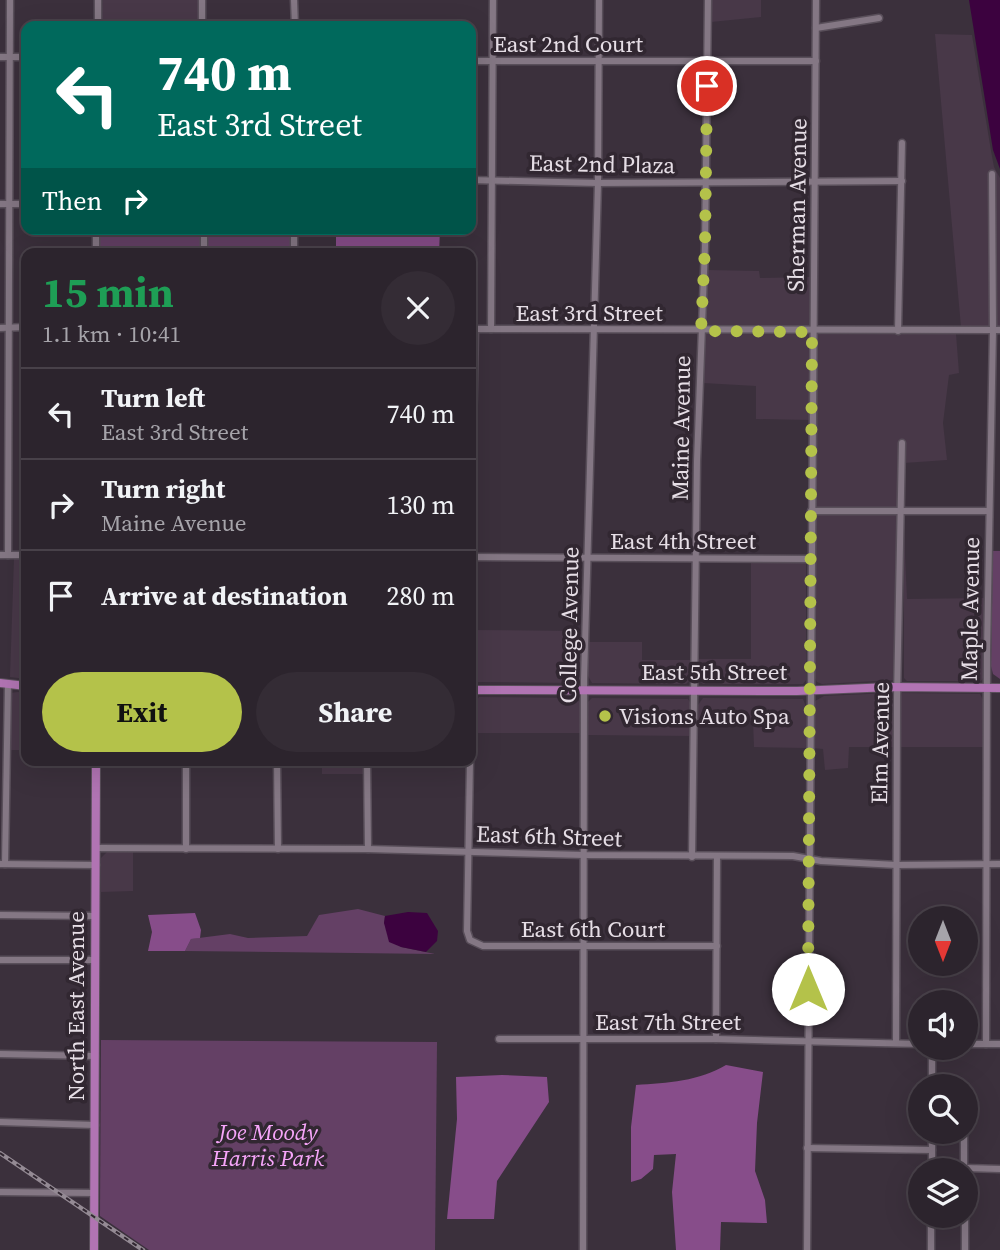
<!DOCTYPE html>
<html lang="en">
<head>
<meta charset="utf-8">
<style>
	:root { --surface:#2c242d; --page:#342c35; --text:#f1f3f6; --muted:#a6a4aa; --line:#484149; --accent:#b4c24a }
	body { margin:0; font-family:"Source Serif 4",serif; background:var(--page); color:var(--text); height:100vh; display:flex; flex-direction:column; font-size:26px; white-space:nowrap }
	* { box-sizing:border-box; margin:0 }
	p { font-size:23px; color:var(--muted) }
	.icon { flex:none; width:38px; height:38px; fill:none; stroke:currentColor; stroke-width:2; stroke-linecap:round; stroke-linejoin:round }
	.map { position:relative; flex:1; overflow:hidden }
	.sheet { position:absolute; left:21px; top:248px; width:455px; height:518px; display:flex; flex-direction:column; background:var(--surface); border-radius:14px; box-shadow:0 7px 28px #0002,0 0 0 2px var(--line) }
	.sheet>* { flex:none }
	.guide { position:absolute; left:21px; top:21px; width:455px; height:214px; border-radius:14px; box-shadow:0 7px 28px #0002,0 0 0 2px var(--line); background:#00695c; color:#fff; overflow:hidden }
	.needle { width:46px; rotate:180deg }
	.fabs { position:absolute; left:908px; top:906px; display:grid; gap:14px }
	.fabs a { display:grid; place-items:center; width:70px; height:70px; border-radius:50%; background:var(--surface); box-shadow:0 7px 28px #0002,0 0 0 2px var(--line); font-size:35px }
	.pin { position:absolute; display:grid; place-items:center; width:60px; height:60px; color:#fff; margin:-30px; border:4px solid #fff; border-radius:50%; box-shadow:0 2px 7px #0007 }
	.me { position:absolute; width:77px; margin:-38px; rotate:0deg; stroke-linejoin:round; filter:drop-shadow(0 0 5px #0008) }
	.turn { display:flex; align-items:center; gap:24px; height:147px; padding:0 21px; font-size:32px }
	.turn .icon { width:91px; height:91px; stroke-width:2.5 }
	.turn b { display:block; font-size:49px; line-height:60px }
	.then { display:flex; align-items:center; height:66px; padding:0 21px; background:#0003; gap:14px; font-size:26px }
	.round { display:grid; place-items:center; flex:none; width:74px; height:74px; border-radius:37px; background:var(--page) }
	.headline { display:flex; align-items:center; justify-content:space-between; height:119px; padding:0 21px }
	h1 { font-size:42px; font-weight:700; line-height:52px; color:#1e9e55 }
	.primary-button { display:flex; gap:14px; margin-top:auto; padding:14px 21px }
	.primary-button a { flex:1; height:80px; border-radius:42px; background:var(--accent); color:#111; font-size:28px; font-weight:700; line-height:80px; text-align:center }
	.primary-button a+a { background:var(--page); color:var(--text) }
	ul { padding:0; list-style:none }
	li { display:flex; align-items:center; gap:21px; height:91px; padding:0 21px; border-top:2px solid var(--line) }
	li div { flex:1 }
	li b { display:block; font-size:26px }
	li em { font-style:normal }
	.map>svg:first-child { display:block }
	.built { fill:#483848 }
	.green { fill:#644065 }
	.forest { fill:#874d8a }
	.water { fill:#3c023f }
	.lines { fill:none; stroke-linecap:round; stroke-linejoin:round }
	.minor-casing { stroke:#594f5a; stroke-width:9 }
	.major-casing { stroke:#594f5a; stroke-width:10 }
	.minor { stroke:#847784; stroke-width:6 }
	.major { stroke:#b174b3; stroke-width:8 }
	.rail-casing { stroke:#948a94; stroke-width:4.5 }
	.rail { stroke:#312731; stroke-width:2; stroke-dasharray:5; stroke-linecap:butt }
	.route { stroke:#b4c24a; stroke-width:12; stroke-dasharray:0 21.6 }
	.poi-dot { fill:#b4c24a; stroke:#312731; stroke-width:2.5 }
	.labels { text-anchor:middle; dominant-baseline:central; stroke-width:7; stroke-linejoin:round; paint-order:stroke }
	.street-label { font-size:23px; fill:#e6dee6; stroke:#312731 }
	.poi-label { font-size:23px; fill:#e6dee6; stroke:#312731; text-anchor:start }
	.park-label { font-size:23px; font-style:italic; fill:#f6a5f9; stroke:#312731 }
</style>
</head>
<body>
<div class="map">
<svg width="1000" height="1250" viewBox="0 0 1000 1250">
	<rect width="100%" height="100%" fill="#3b303c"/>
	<g class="built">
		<path d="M103 0H200V26H102Z"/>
		<path d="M711 0H761V17L711 22Z"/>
		<path d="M935 34 972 35 991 151 994 167 1000 178V327H996L995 171H990V327H961Z"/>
		<path d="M707 270 759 271 760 278 810 277 809 327H705Z"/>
		<path d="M704 333 809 334V420L756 419V386L703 383Z"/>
		<path d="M815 334H956L959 373 949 375 943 423 947 460 904 463 905 440 899 439 898 508H815Z"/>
		<path d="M815 514H898L895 678 893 680 822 684 817 682 814 676Z"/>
		<path d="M904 533 907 599 984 598 983 678 981 681H907L904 678Z"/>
		<path d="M14 559H26V679L10 677Z"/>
		<path d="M751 561 806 563V680L803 684H703L699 680 698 659H751Z"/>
		<path d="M473 630 582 631 580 679 576 683 478 682 473 673Z"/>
		<path d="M587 642H642V660H692L691 679 686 684 592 683 587 674Z"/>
		<path d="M18 692 26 693V750H9L10 693Z"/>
		<path d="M890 693 894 698V747H849L848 768 825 770 823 749 813 748 815 701 824 696Z"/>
		<path d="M902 693 980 694 984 702V747H900V698Z"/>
		<path d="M479 697 575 698 581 703V733H473V704Z"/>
		<path d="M592 698 688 699 691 704V736L587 735 588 702Z"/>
		<path d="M703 698 803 699 806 707 807 748 754 747 753 721H697L698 705Z"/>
		<path d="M322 761H364L365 774H322Z"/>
		<path d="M107 852H133V891L101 892V858Z"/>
	</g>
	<g class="green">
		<rect x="100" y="229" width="102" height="25"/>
		<rect x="207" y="229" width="85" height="25"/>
		<path d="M993 551H1000V679L993 674 991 666Z"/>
		<path d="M358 909 385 916 384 923 401 947 435 954 185 951 191 939 230 934 248 938 307 936 319 915Z"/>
		<path d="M101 1040 437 1042 435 1250H149L100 1216Z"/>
	</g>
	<g class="forest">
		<path d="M336 229H440L439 254H336Z"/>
		<path d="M195 913 201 930 200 938 191 939 185 951H148L152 932 148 915Z"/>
		<path d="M726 1065 763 1072 757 1123 755 1171 765 1200 767 1223 721 1222 720 1250H676L672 1192 676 1154 654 1155 653 1169 641 1179 631 1182V1127L636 1085C667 1083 700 1081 726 1065Z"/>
		<path d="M502 1075 547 1077 549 1102 497 1181 494 1219H447L457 1119 456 1077Z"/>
	</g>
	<g class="water">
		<path d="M969 0H1000V169L993 150Z"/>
		<path d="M408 912 427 913 438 931 437 941 426 952 401 947 389 942 384 923 385 916Z"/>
	</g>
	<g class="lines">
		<defs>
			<g id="minor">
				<path d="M202 0V26"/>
				<path d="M294 0 295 26"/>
				<path d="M98 26V0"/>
				<path d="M816 28 879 18"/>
				<path d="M0 57H26"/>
				<path d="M471 61H816"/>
				<path d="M471 180 598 183 902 181"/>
				<path d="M0 204H26"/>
				<path d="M204 229V254"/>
				<path d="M96 254V229"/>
				<path d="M294 254V229"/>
				<path d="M0 328 26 327"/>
				<path d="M471 329 1000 330"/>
				<path d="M491 329 493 0"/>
				<path d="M898 331 902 143"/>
				<path d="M811 511H989"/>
				<path d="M471 536 475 329"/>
				<path d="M0 555H26"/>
				<path d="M8 555 10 0"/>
				<path d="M471 557 811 559"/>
				<path d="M186 761V849"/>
				<path d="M277 761 278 849"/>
				<path d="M367 761 368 849"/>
				<path d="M470 761 467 931 470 940 483 946H717"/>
				<path d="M96 848 368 849 584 855 793 856 821 861 897 865 1000 864"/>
				<path d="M692 857 697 461 705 246 708 0"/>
				<path d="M0 864 96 865"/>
				<path d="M5 864 8 684"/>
				<path d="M0 915 95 916"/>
				<path d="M0 960H95"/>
				<path d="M499 1039H716L920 1044"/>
				<path d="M716 1039 717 857"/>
				<path d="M896 1043 897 697 902 443"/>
				<path d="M966 1044H1000"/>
				<path d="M986 1044 987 651 993 330 992 174"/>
				<path d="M932 1048V1087"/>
				<path d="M0 1054 95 1056"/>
				<path d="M0 1122 95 1125"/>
				<path d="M964 1132V1171"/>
				<path d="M807 1148 932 1150"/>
				<path d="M932 1167 1000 1169"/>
				<path d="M932 1169V1132"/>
				<path d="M0 1192 94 1193"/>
				<path d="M583 1250 584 680 598 183 599 0"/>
				<path d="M807 1250 816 0"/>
				<path d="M931 1250V1216"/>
				<path d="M965 1250V1216"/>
			</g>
			<g id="major">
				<path d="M0 683 26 686"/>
				<path d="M471 690 797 691 890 687 1000 688"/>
				<path d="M94 1250 96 761"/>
			</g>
		</defs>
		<use href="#minor" class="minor-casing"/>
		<use href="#major" class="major-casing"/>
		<use href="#minor" class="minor"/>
		<use href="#major" class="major"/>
		<defs>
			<path id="rail" d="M0 1153 143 1250"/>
		</defs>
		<use href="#rail" class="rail-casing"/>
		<use href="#rail" class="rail"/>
	</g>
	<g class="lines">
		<path class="route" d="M707 86 705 246 701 331 812 332 808 989"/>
	</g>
	<circle class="poi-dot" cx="605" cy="716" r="7"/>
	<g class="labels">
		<g class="street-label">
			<text x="568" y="44">East 2nd Court</text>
			<text transform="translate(602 164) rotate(1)">East 2nd Plaza</text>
			<text transform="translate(797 205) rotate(-89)">Sherman Avenue</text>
			<text x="589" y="313">East 3rd Street</text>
			<text transform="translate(681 428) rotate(-89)">Maine Avenue</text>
			<text x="683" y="541">East 4th Street</text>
			<text transform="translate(970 609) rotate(-89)">Maple Avenue</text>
			<text transform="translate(569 625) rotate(-89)">College Avenue</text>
			<text x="714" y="672">East 5th Street</text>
			<text transform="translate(880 743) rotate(-89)">Elm Avenue</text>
			<text transform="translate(549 836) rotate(2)">East 6th Street</text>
			<text x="593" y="929">East 6th Court</text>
			<text transform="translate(76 1006) rotate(-90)">North East Avenue</text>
			<text x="668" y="1022">East 7th Street</text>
		</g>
		<g class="poi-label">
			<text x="619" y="716">Visions Auto Spa</text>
		</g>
		<g class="park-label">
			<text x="268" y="1132">Joe Moody<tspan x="268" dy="26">Harris Park</tspan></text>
		</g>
	</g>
</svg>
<div class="fabs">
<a><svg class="needle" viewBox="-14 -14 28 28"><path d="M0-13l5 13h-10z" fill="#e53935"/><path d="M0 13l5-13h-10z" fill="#a6a4aa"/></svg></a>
<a><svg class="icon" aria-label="sound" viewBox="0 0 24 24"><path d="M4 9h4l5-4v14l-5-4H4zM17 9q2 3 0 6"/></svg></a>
<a><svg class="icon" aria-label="search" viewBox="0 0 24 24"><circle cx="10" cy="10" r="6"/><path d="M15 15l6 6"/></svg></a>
<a><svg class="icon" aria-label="layers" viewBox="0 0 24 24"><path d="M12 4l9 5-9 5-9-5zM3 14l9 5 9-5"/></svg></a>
</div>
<div class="pin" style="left:707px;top:86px;background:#d93025"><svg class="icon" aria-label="arrive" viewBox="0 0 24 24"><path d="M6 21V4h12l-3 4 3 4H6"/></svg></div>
<svg class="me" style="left:808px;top:989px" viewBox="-20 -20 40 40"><circle r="19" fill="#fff"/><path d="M0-13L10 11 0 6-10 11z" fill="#b4c24a"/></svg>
<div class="guide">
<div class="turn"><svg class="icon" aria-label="left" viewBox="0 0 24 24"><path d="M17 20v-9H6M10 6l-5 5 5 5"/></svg><div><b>740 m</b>East 3rd Street</div></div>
<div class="then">Then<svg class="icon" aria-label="right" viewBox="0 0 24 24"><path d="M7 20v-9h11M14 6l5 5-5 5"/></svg></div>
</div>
<section class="sheet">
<div class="headline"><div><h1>15 min</h1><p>1.1 km · 10:41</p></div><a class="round"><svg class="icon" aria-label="close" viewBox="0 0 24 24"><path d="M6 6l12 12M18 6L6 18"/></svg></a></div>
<ul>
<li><svg class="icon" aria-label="left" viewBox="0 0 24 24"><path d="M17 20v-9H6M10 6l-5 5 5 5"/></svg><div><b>Turn left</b><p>East 3rd Street</p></div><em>740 m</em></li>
<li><svg class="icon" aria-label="right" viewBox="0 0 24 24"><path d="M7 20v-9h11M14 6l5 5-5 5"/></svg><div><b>Turn right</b><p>Maine Avenue</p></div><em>130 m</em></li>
<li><svg class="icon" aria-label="arrive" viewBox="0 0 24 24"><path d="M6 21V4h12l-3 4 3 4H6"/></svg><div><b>Arrive at destination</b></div><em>280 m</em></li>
</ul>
<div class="primary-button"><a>Exit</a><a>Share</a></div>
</section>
</div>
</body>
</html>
